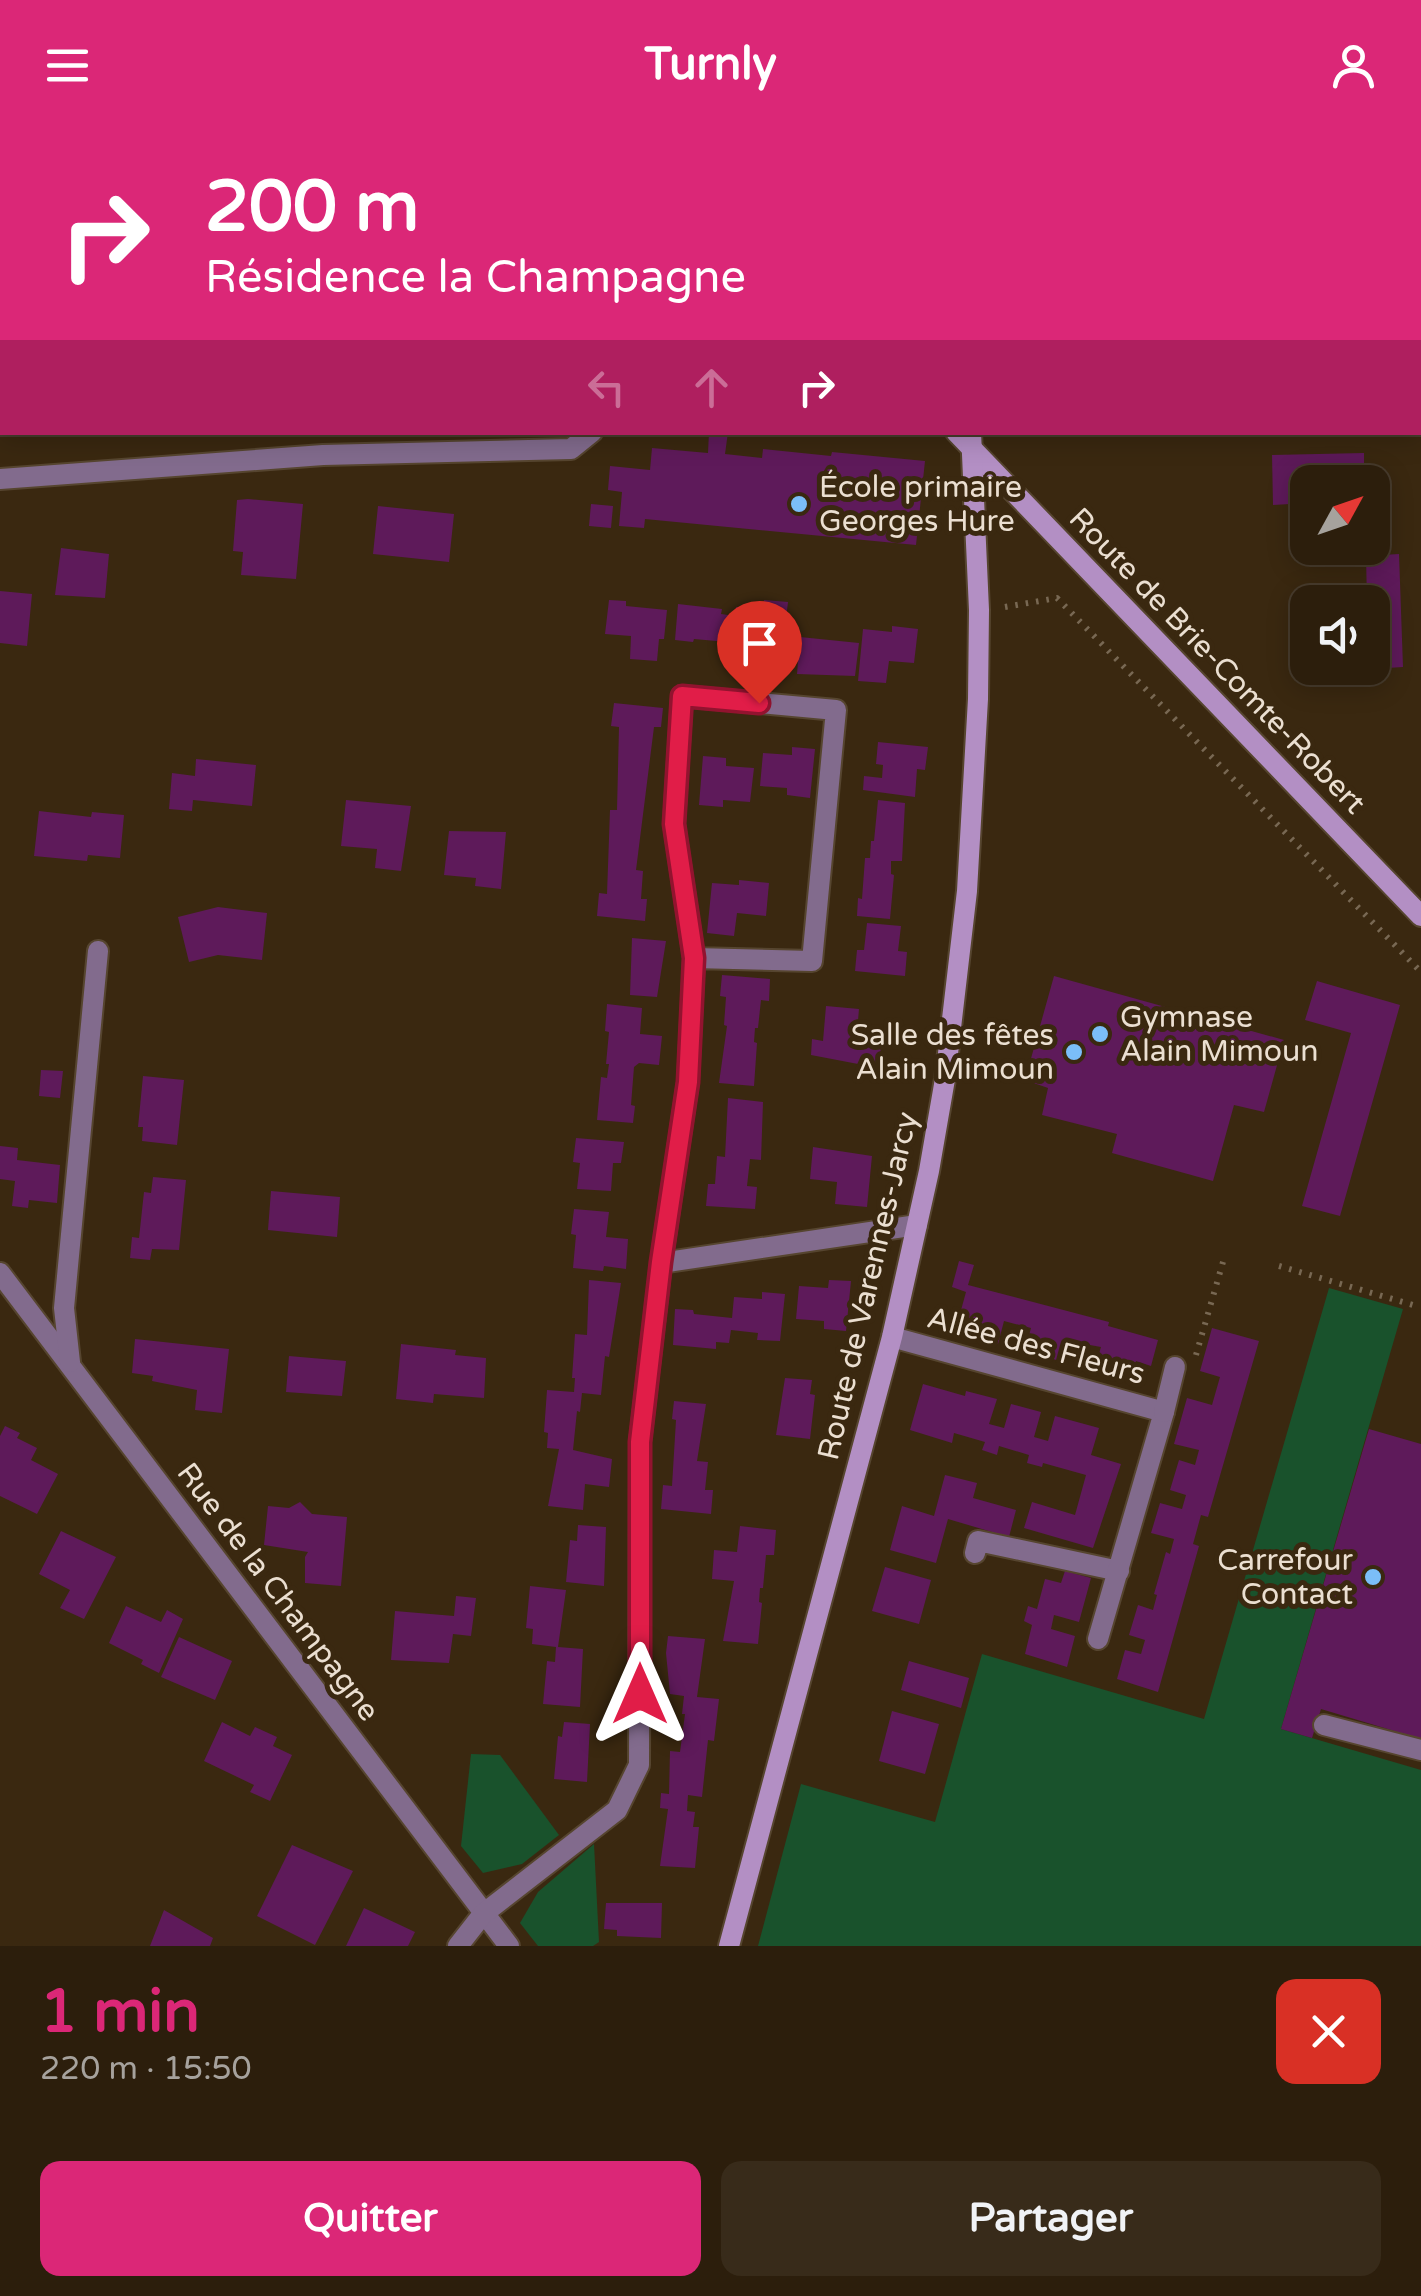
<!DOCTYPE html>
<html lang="fr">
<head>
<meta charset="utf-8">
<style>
	:root { --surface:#2c1e0c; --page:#382b1a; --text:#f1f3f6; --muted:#a6a29d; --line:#483c2d; --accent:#db2777 }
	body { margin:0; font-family:"Varela Round",sans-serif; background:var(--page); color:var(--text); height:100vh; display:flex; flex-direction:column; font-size:38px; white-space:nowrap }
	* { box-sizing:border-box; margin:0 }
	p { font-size:32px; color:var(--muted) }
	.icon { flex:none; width:55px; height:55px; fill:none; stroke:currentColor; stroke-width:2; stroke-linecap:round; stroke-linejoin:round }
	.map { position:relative; height:1816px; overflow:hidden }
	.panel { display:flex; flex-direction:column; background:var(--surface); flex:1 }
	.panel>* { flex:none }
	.guide { position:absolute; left:0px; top:0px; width:1422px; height:305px; box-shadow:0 5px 25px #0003,0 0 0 2px var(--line); background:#db2777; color:#fff; overflow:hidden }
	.needle { width:65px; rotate:50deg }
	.tools { position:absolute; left:1290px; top:335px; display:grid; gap:20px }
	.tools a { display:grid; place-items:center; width:100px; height:100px; border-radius:20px; background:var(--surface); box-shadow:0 5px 25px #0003,0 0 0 2px var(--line); font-size:50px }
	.pin { position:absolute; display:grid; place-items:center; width:85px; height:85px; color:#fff; margin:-102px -42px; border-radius:50% 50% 50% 0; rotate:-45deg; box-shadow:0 0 10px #0007 }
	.pin .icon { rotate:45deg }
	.me { position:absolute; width:110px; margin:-55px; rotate:0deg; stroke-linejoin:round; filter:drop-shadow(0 0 8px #0008) }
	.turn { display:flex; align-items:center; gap:35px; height:210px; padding:0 40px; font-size:45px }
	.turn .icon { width:130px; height:130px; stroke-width:2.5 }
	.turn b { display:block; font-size:70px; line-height:85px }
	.lanes { display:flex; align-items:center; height:95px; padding:0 40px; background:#0003; justify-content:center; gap:50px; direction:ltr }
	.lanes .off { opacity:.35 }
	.round { display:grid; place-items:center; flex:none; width:105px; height:105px; border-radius:20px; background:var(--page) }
	.summary { display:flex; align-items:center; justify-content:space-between; height:170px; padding:0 40px }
	h1 { font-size:60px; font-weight:800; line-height:75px; color:var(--accent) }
	.button { display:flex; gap:20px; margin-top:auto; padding:20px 40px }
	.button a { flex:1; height:115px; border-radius:20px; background:var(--accent); color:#fff; font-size:40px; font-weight:800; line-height:115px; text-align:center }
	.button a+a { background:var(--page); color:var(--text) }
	header { display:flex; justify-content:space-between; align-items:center; height:130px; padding:0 40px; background:var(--accent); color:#fff; font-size:45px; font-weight:800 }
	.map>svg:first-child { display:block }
	.green { fill:#19522c }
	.building { fill:#5e1a5a }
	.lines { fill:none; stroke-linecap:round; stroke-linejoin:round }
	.lane-casing { stroke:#56452f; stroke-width:24 }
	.street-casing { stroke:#56452f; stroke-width:24 }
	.secondary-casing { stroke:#56452f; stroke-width:24 }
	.path { stroke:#786853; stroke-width:6; stroke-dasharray:2.5 8; stroke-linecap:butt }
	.lane { stroke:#826b8d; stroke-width:20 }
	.street { stroke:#826b8d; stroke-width:20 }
	.secondary { stroke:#b38fc4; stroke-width:20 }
	.route-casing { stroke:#92132f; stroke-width:25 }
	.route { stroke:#e11d48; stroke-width:18 }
	.poi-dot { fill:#7bbef8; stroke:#3a2810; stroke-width:4 }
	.labels { text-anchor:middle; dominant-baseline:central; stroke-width:10; stroke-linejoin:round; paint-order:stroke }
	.poi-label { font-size:30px; fill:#ebdfd1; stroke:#3a2810; text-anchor:start }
	.street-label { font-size:30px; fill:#ebdfd1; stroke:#3a2810 }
</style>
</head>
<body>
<header><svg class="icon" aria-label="menu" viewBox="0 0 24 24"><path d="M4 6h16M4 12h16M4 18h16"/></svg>Turnly<svg class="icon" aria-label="person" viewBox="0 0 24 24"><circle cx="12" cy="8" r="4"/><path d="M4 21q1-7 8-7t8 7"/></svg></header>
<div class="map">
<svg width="1421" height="1816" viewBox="0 0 1421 1816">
	<rect width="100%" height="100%" fill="#3a2810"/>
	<g class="green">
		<path d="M1329 1158 1403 1179 1281 1599 1421 1640V1816H758L801 1654 935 1692 982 1524 1204 1589Z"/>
		<path d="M471 1624 500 1625 559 1705 522 1734 483 1743 461 1716Z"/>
		<path d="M594 1714 599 1812 593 1816H538L520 1793 538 1762Z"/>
	</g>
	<g class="building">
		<path d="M709 302H728L725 324 762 328 763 319 831 326 832 322 925 331 916 415 645 389 644 398 619 396 622 362 608 360 610 336 650 340 652 318 708 323Z"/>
		<path d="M1364 323V352H1308V373L1273 375 1272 325Z"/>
		<path d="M248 369 303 374 296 449 241 445 243 422 233 421 237 370Z"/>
		<path d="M591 374 613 376 611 398 589 396Z"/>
		<path d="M378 376 454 384 449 432 373 424Z"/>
		<path d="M61 418 109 424 105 468 55 465Z"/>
		<path d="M1399 424 1403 537 1372 539V472H1367L1366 426Z"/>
		<path d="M0 461 32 464 27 516 0 513Z"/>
		<path d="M609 470 626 471V476L667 480 664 509H659L657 531 630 529 631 506 605 504Z"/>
		<path d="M764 470 788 472 782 523 761 521V515L694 509 693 512 675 510 678 474 722 479 721 484 735 486 736 477 763 480Z"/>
		<path d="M892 496 918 499 914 533 889 531 886 553 858 551 863 499 892 502Z"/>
		<path d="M800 507 859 513 855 546 797 544Z"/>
		<path d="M614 573 663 578 661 597H654L636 740 643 741 641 769H647L645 791 597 786 599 763 607 764 610 680H617L619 597 611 596Z"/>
		<path d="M878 612 928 617 925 640 917 639 915 667 863 660 864 646 882 648 883 635 876 634Z"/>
		<path d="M792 617 815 619 810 668 787 665V658L760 656 763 623 792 625Z"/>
		<path d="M703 626 726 628V636L754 638 750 672 723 670V677L699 675Z"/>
		<path d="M196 629 256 635 252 676 193 670 192 681 169 679 172 643 195 646Z"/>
		<path d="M346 670 411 676 401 741 375 738 377 719 341 716Z"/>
		<path d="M878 670 905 673 902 731H891V744L894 745 890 789 857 786 858 768 862 769 865 728H870L871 711H874Z"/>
		<path d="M39 681 91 687 92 682 124 685 120 728 88 725 87 731 34 726Z"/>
		<path d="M449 701 506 702 501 759 475 756 476 748 444 745Z"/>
		<path d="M739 750 769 753 766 786 737 783 734 806 707 803 712 753 739 755Z"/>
		<path d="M218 777 267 783 262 830 218 825 189 832 178 787Z"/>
		<path d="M867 793 901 796 898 821 907 822 905 846 855 841 857 820H864Z"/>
		<path d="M632 808 666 811 657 867 630 865Z"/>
		<path d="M722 845 770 849 769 871 761 870 758 898H755L754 912 757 913 754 956 719 953 727 896 724 895 726 867 720 866Z"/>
		<path d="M1054 846 1284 910 1264 982 1234 975 1213 1051 1112 1023 1117 1004 1042 985 1048 958 1025 950Z"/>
		<path d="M1317 851 1400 875 1340 1086 1302 1076 1351 903 1305 890Z"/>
		<path d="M607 874 642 878 640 904 662 906 659 935 639 933 634 937 631 975 635 976 633 993 597 990 601 947 607 948 609 934H606L609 902 605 901Z"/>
		<path d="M826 876 859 879 857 902 882 905 879 938 811 925 812 909 823 911Z"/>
		<path d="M41 940 63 941 60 968 39 966Z"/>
		<path d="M143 946 184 950 177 1015 142 1011 143 997H138Z"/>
		<path d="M728 968 763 972 761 1030 750 1029 747 1056 757 1057 755 1079 706 1076 708 1054H715L717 1026 725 1027Z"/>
		<path d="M576 1008 624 1012 621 1033H613L611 1061 577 1059 580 1033 573 1032Z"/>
		<path d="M0 1016 18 1018 17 1030 60 1035 57 1073 29 1070 28 1078 12 1076 15 1051 0 1049Z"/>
		<path d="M813 1017 872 1026 867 1077 835 1074 837 1052 810 1049Z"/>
		<path d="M153 1047 186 1050 179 1120 152 1119 150 1130 130 1128 132 1107 139 1108 144 1062 151 1063Z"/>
		<path d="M271 1061 340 1067 337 1107 268 1100Z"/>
		<path d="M574 1079 609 1082 606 1107 628 1109 626 1139 604 1136 603 1141 573 1138 576 1105 571 1104Z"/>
		<path d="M959 1131 974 1135 968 1155 1109 1192 1108 1196 1158 1210 1151 1236 1136 1231 1134 1240 1097 1230 1101 1217 1073 1212 1067 1233 1025 1221 1031 1198 1004 1191 998 1214 955 1202 966 1162 952 1157Z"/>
		<path d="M589 1150 621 1153 609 1227 605 1226 601 1265 582 1263 580 1282 577 1281 573 1320 612 1329 609 1357 585 1354 583 1380 548 1376 559 1319 547 1318 548 1303 544 1302 547 1260 574 1262 575 1248H572L575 1204 587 1205Z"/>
		<path d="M829 1150 851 1151 846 1201 824 1199V1191L796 1189 799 1156 828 1158Z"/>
		<path d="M762 1162 785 1164 780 1211 757 1210 758 1203 731 1200 729 1213 716 1212V1219L673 1215 675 1179 693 1180 694 1184 732 1188 734 1167 762 1169Z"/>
		<path d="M1212 1198 1259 1211 1208 1387 1201 1385 1193 1414 1199 1416 1158 1562 1117 1549 1125 1520 1141 1524 1145 1510 1129 1505 1138 1475 1153 1480 1157 1465 1154 1464 1166 1422 1170 1424 1174 1409 1151 1403 1160 1373 1182 1379 1186 1365 1170 1360 1179 1330 1195 1335 1199 1320 1174 1314 1187 1268 1212 1275 1220 1247 1200 1241Z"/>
		<path d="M135 1209 229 1219 222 1283 195 1280 197 1260 152 1251 153 1246 132 1243Z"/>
		<path d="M401 1214 456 1220 455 1225 486 1228 484 1268 434 1264 433 1273 396 1269Z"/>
		<path d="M289 1226 346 1231 342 1266 286 1262Z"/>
		<path d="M785 1248 812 1250 810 1264 815 1265 810 1309 776 1305Z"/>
		<path d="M923 1254 965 1266 966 1261 997 1269 989 1294 1004 1298 1011 1274 1041 1282 1034 1307 1048 1311 1055 1286 1099 1298 1091 1325 1121 1334 1093 1418 1024 1398 1032 1372 1075 1385 1086 1345 1043 1333 1042 1337 1027 1333 1029 1325 999 1316 997 1325 982 1320 985 1312 954 1303 952 1313 910 1300Z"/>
		<path d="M674 1271 706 1274 697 1331 708 1332 705 1360H713L711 1384 661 1379 663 1355 672 1356 676 1290 672 1289Z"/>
		<path d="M5 1296 20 1303 17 1308 37 1318 31 1330 58 1344 37 1384 0 1366V1306Z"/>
		<path d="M1369 1299 1421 1314V1609L1321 1579 1312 1608 1281 1599Z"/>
		<path d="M945 1345 977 1353 973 1368 1016 1380 1009 1407 948 1389 936 1433 890 1420 902 1376 934 1386Z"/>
		<path d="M300 1372 312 1384 347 1387 341 1456 305 1453V1427L308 1422 264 1415 268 1376 289 1378Z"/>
		<path d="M578 1395 606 1397 604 1456 566 1452 570 1410 577 1411Z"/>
		<path d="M740 1396 776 1400 774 1425H766L763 1458H760L759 1472 762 1473 758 1514 723 1511 734 1451 712 1449 714 1420 737 1422Z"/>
		<path d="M61 1401 116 1427 84 1489 60 1478 70 1460 39 1444Z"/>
		<path d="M885 1437 931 1450 919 1494 872 1481Z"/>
		<path d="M1065 1441 1091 1448 1079 1492 1054 1485 1051 1499 1075 1506 1067 1537 1025 1524 1032 1495 1024 1491 1028 1476 1037 1479 1045 1449 1061 1453Z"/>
		<path d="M530 1456 566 1460 558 1517 583 1519 580 1577 543 1574 547 1531 555 1532 556 1517 532 1514 533 1499 526 1498Z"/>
		<path d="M456 1466 476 1468 471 1506 453 1504 449 1533 391 1530 395 1481 454 1486Z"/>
		<path d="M126 1476 161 1492 167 1480 183 1489 159 1543 141 1534 143 1530 109 1513Z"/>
		<path d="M668 1506 705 1509 697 1567 719 1569 714 1611 708 1610 702 1667 688 1665 687 1681 695 1682 693 1697H699L695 1738 660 1736 668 1679 660 1678 661 1663 669 1664 670 1621 680 1622 685 1584H682L684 1566 670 1564 666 1523Z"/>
		<path d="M179 1507 232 1531 215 1570 161 1547Z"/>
		<path d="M909 1531 969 1548 961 1578 901 1560Z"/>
		<path d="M892 1581 939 1594 925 1644 879 1631Z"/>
		<path d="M222 1592 250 1606 255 1597 277 1607 273 1616 292 1625 270 1671 250 1662 254 1655 204 1631Z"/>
		<path d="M564 1592 590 1594 587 1652 554 1649 558 1606 562 1607Z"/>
		<path d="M292 1715 353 1741 315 1815 257 1786Z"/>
		<path d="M606 1773H662L661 1808 617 1806V1800L604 1799Z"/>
		<path d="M364 1778 415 1802 408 1816H346Z"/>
		<path d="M164 1780 213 1808 210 1816H150Z"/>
	</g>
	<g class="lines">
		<defs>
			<g id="lane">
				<path d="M975 1423 978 1411 1119 1441"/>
				<path d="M1324 1595 1421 1620"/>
			</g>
			<g id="street">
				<path d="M0 349 323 325 571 319 592 302"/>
				<path d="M661 1133 917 1095"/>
				<path d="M0 1143 509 1816"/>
				<path d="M892 1207 1164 1282 1098 1509"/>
				<path d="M70 1232 64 1178 98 821"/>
				<path d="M1164 1282 1175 1237"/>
				<path d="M458 1816 483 1784 617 1680 639 1635 640 1312 661 1133 688 952 694 828 674 694 682 566 836 580 812 831 694 828"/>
			</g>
			<g id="secondary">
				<path d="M355 0 360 2"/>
				<path d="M963 0V2"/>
				<path d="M956 302 1421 786"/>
				<path d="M729 1816 892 1207 929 1041 945 949 967 761 978 569 979 480 971 302"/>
			</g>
		</defs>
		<use href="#lane" class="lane-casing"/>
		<use href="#street" class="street-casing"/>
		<use href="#secondary" class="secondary-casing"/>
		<g class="path">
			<path d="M1005 477 1057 468 1421 842"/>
			<path d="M1279 1136 1420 1177"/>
			<path d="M1196 1225 1225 1125"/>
		</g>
		<use href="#lane" class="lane"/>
		<use href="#street" class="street"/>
		<use href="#secondary" class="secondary"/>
	</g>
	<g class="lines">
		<defs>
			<path id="route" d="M640 1564V1312L661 1132 688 952 694 828 674 694 682 566 759 573"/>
		</defs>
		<use href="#route" class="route-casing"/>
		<use href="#route" class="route"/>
	</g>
	<g class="poi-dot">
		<circle cx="799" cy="374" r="10"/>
		<circle cx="1100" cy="904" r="10"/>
		<circle cx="1074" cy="922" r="10"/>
		<circle cx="1373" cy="1447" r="10"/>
	</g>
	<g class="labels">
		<g class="poi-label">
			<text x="819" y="357">École primaire<tspan x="819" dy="34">Georges Hure</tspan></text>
			<text x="1120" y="887">Gymnase<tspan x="1120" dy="34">Alain Mimoun</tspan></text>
			<text x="1054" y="905" text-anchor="end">Salle des fêtes<tspan x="1054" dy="34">Alain Mimoun</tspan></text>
			<text x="1353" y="1430" text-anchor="end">Carrefour<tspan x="1353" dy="34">Contact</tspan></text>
		</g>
		<g class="street-label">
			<text transform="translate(1217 531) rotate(46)">Route de Brie-Comte-Robert</text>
			<text transform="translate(868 1156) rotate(-77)">Route de Varennes-Jarcy</text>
			<text transform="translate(1036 1216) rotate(15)">Allée des Fleurs</text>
			<text transform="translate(278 1462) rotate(53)">Rue de la Champagne</text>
		</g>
	</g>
</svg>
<div class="tools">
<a><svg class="needle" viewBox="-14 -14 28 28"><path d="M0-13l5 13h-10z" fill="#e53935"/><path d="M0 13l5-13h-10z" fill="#a6a29d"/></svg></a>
<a><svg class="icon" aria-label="sound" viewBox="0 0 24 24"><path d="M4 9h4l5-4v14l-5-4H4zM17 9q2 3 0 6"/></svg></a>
</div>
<div class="pin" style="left:759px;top:573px;background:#d93025"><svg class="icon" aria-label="arrive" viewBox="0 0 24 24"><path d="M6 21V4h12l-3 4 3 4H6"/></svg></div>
<svg class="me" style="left:640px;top:1564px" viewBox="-20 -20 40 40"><path d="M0-17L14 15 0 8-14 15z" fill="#e11d48" stroke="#fff" stroke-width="4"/></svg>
<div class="guide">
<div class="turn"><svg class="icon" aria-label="right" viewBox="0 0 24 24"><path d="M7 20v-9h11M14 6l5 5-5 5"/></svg><div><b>200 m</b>Résidence la Champagne</div></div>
<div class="lanes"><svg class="icon off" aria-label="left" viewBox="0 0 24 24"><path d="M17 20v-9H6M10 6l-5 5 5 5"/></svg><svg class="icon off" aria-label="ahead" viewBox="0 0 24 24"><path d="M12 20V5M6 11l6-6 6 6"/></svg><svg class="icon" aria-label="right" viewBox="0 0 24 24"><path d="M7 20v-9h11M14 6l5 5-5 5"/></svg></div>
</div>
</div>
<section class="panel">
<div class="summary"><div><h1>1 min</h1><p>220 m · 15:50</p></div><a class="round" style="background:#d93025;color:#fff"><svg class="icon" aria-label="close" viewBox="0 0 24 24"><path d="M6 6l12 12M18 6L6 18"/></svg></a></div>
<div class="button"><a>Quitter</a><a>Partager</a></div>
</section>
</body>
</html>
